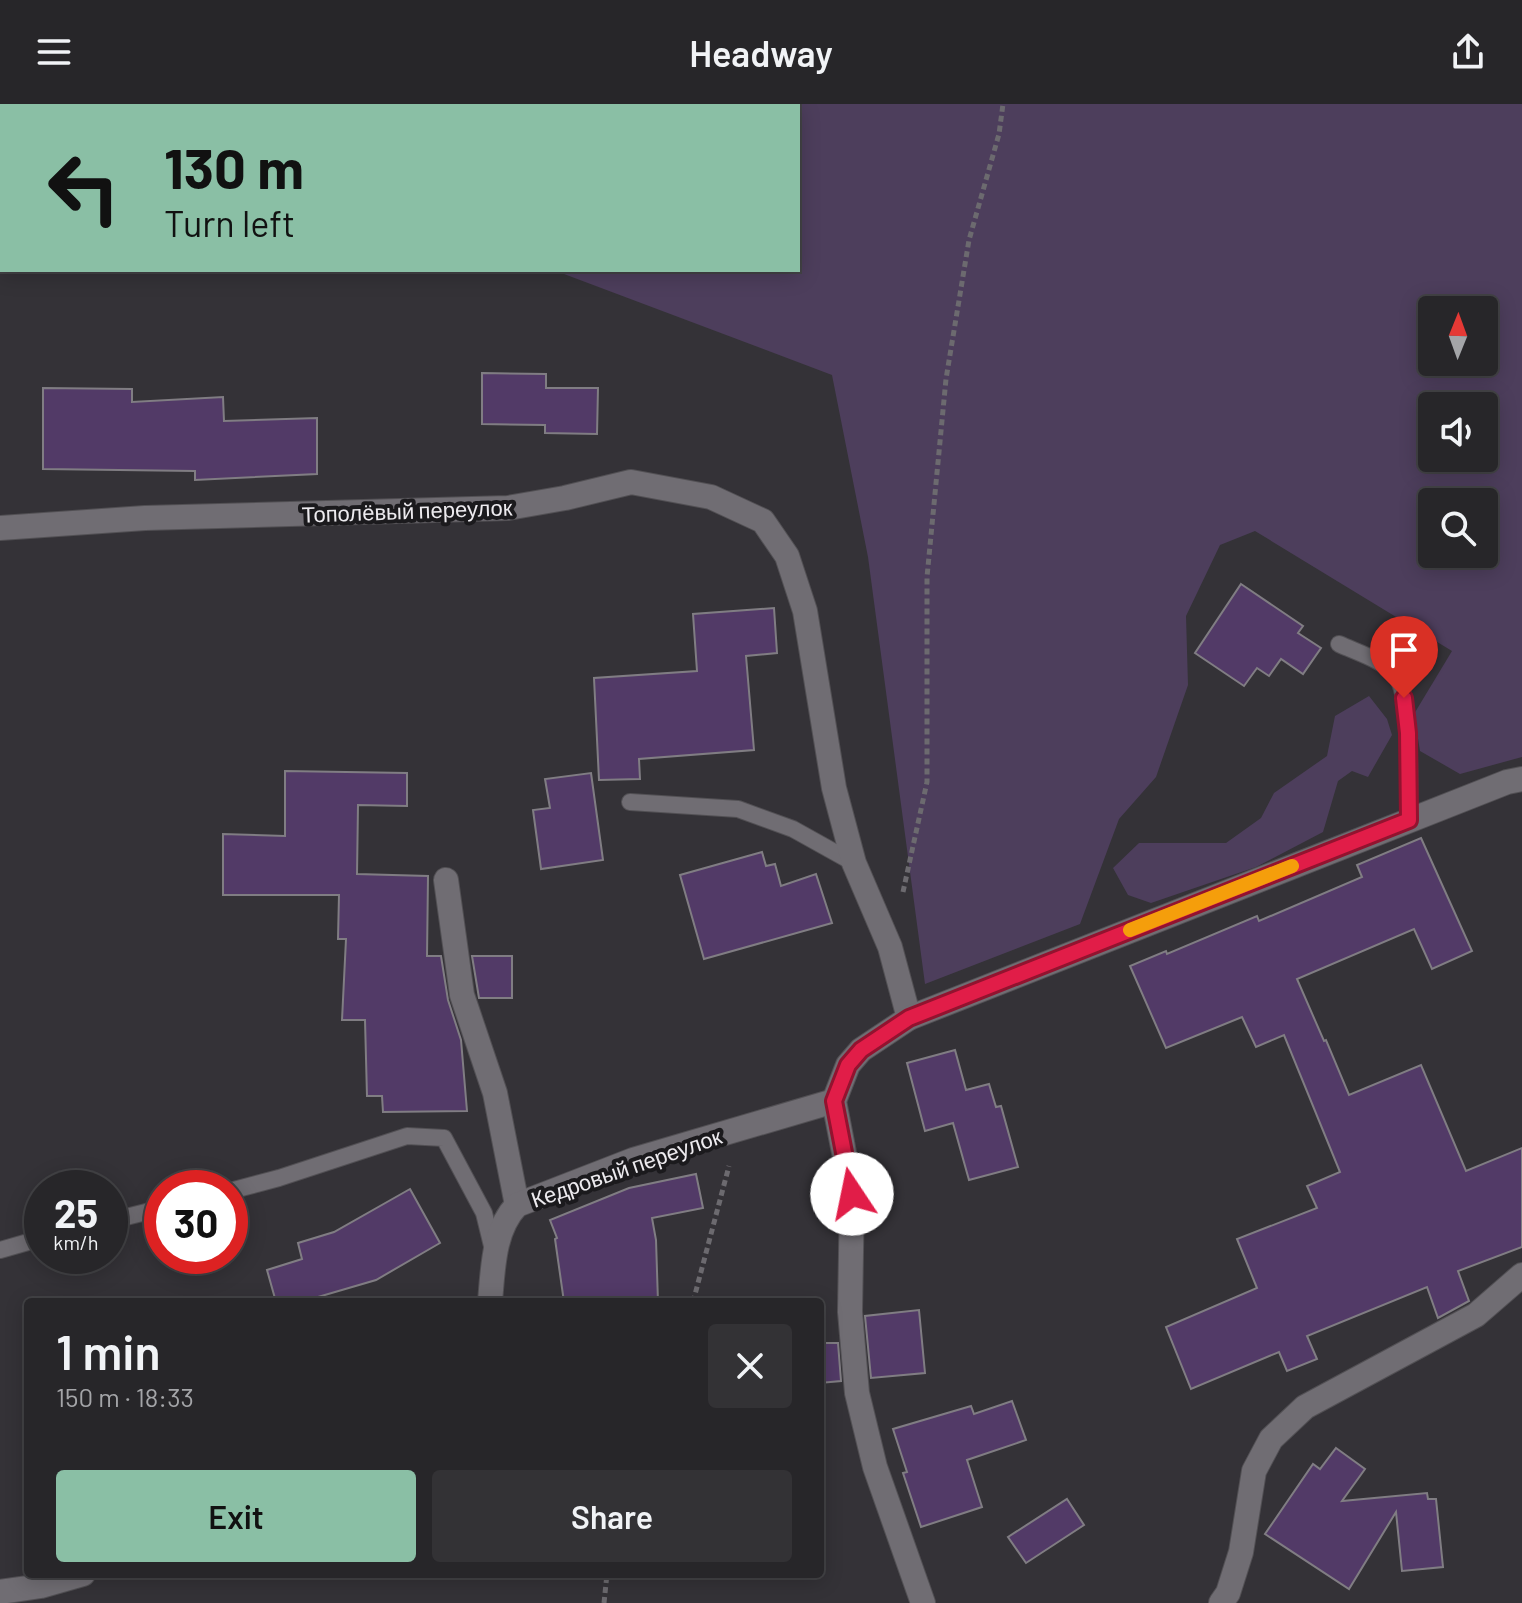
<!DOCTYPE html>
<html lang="en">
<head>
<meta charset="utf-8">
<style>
	:root { --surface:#272629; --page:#333235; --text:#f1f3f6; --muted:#a4a5a8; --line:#434346; --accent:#8abfa5 }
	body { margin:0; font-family:Barlow,sans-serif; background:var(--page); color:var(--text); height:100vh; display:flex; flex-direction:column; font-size:30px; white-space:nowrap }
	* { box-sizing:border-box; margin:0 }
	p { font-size:26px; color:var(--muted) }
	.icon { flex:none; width:44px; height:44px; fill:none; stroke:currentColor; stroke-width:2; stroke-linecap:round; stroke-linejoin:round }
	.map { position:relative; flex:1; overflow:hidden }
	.side { position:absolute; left:24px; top:1194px; width:800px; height:280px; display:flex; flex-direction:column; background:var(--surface); border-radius:8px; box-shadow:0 4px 20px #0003,0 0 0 2px var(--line) }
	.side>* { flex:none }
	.top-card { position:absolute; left:0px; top:0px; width:800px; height:168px; box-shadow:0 4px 20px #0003,0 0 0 2px var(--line); background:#8abfa5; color:#111; overflow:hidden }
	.needle { width:52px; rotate:1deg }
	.controls { position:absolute; left:1418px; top:192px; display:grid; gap:16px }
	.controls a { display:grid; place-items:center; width:80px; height:80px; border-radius:8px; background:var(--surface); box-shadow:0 4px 20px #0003,0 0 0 2px var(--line); font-size:40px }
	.speed { position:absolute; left:24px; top:1066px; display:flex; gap:16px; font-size:40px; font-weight:700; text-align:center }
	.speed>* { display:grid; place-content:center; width:104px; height:104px; border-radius:50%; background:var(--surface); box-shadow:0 4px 20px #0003,0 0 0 2px var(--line); line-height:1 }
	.speed small { font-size:20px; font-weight:400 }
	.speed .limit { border:12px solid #d22; background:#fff; color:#111 }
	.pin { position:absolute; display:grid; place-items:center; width:68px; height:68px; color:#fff; margin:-82px -34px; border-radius:50% 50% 50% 0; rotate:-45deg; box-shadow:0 0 8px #0007 }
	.pin .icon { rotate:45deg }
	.me { position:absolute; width:88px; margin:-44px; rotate:349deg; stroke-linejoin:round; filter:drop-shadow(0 0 6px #0008) }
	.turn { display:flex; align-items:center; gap:28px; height:168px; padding:0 32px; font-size:36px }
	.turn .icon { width:104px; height:104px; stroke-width:2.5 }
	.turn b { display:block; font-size:56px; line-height:68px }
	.round { display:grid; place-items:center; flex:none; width:84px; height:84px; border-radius:8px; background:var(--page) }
	.head { display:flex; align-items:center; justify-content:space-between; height:136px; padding:0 32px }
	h1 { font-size:48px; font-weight:600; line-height:60px }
	.primary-button { display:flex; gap:16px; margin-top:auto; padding:16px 32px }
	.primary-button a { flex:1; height:92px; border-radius:8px; background:var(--accent); color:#111; font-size:32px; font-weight:600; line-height:92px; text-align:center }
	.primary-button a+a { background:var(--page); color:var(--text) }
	header { display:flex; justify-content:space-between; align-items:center; height:104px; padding:0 32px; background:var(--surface); font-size:36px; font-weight:600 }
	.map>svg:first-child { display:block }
	.green { fill:#4d3e5c; fill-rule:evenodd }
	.building { fill:#523a67; stroke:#807d83; stroke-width:2 }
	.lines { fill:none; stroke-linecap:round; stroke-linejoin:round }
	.lane-casing { stroke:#525054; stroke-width:18 }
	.street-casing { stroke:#525054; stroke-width:26 }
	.path { stroke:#6c6a6f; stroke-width:5; stroke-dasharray:6 4; stroke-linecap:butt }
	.lane { stroke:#706d73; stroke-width:16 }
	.street { stroke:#706d73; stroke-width:24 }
	.route-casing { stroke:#92132f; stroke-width:20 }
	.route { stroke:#e11d48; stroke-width:14 }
	.slow { stroke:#f59e0b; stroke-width:14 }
	.labels { text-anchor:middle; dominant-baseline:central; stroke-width:8; stroke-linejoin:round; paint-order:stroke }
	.street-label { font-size:22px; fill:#edebef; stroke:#1b1a1d }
</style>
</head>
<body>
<header><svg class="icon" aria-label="menu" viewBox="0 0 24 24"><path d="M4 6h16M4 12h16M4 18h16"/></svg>Headway<svg class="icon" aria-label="share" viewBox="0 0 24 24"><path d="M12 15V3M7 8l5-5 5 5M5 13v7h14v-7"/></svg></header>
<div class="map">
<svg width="1522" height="1499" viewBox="0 0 1522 1499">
	<rect width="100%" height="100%" fill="#343237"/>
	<g class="green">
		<path d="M0 0H1522V653L1460 670 1420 647 1414 610 1452 547 1255 427 1220 441 1186 512 1188 581 1156 673 1119 715 1080 820 925 880 868 453 832 271 564 170 517 166H798V2H2L0 121ZM1432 206H1484V258H1432ZM1432 302H1484V354H1432ZM1432 398H1484V450H1432Z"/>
		<path d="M1369 592 1387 615 1392 631 1368 673 1352 667 1338 677 1323 728 1256 763 1151 799 1128 791 1113 764 1139 739H1226L1261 714 1274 689 1327 652 1335 612Z"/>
	</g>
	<g class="building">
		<path d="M482 269 546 270V284H598L597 330 545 329V321L482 320Z"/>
		<path d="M43 284 132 285V298L223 293 224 317 317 314V370L195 376V367L43 365Z"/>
		<path d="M1241 480 1303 522 1298 529 1321 544 1303 570 1281 555 1269 572 1257 564 1244 582 1195 549Z"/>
		<path d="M774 504 777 549 746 552 754 646 639 655 640 675 599 676 594 574 697 567 693 510Z"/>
		<path d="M285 667 407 669V702L358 701 357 770 428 772 427 852H441L448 896 461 936 467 1007 383 1008 382 992H367L365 916H342L346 835H338L339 791H223V730L285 732Z"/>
		<path d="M591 669 603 756 541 765 533 706 550 704 545 675Z"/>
		<path d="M1421 734 1472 847 1432 865 1414 825 1297 875 1324 937 1326 936 1349 991 1421 961 1466 1067 1522 1044V1143L1458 1167 1469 1197 1438 1214 1427 1183 1307 1232 1317 1255 1287 1267 1279 1248 1191 1285 1166 1223 1257 1184 1237 1135 1317 1104 1307 1082 1340 1068 1284 931 1256 943 1242 913 1166 944 1130 862 1166 847 1167 850 1257 812 1259 817 1362 773 1357 761Z"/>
		<path d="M762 748 766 762 775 760 781 782 816 770 832 819 704 855 680 771Z"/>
		<path d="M472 852H512V894H479Z"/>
		<path d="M955 946 966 986 989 980 996 1003 1001 1002 1018 1063 969 1076 953 1019 925 1027 907 959Z"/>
		<path d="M696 1070 703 1104 652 1114 656 1136 658 1198H564L555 1135 557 1134 550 1116 629 1084Z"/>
		<path d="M410 1085 440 1139 376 1176 301 1198H276L267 1166 302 1155 298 1139 334 1128Z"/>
		<path d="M919 1206 925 1269 871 1274 865 1212Z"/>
		<path d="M820 1239H838L841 1277 820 1279Z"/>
		<path d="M1012 1297 1026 1336 967 1356 982 1403 921 1423 903 1369 907 1368 893 1325 971 1302 974 1310Z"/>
		<path d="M1336 1344 1365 1365 1342 1397 1427 1389 1428 1395H1436L1443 1463 1402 1467 1396 1408 1349 1485 1265 1430 1313 1360 1320 1365Z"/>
		<path d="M1067 1395 1084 1421 1026 1459 1008 1433Z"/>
	</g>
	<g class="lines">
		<defs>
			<g id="lane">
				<path d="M1339 540C1356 548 1380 555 1394 569 1413 590 1409 685 1409 716"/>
				<path d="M630 698 738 705 793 725 854 759"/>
				<path d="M230 1087 279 1074 407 1032 444 1034 484 1109 493 1146"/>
				<path d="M110 1117 162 1104"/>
				<path d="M0 1146 42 1134"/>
			</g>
			<g id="street">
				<path d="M0 424 145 414 508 404 565 394 631 378 711 393 763 417 787 452 805 507 834 684 854 759 890 843 909 914"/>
				<path d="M446 776 462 891 495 989 517 1101"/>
				<path d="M490 1198C493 1165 493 1126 517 1101L633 1056 834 997"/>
				<path d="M0 1488 41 1482 83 1470"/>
				<path d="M923 1499 875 1363 857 1289 850 1208 852 1090 834 997 848 961 861 946 909 914 1507 678 1522 675"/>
				<path d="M1221 1499 1228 1489 1241 1448 1254 1367 1271 1335 1305 1303 1476 1211 1522 1171"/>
			</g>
		</defs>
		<use href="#lane" class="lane-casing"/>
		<use href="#street" class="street-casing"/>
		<g class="path">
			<path d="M903 788 927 678V473L946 275 969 136 999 30 1003 0"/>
			<path d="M693 1198 729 1062"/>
			<path d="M604 1499 607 1470"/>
		</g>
		<use href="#lane" class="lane"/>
		<use href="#street" class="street"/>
	</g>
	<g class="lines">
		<defs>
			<path id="route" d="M852 1090 834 997 848 961 861 946 909 914 1409 716 1408 629 1404 594"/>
		</defs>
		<use href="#route" class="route-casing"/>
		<use href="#route" class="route"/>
		<path class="slow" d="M1130 826 1292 762"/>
	</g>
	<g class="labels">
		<g class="street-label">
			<text transform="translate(407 406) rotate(-2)">Тополёвый переулок</text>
			<text transform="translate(626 1063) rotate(-19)">Кедровый переулок</text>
		</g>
	</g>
</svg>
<div class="controls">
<a><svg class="needle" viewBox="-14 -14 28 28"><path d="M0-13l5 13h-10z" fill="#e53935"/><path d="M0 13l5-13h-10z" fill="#a4a5a8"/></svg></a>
<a><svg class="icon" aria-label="sound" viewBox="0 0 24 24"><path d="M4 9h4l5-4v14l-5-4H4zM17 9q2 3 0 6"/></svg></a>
<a><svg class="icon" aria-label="search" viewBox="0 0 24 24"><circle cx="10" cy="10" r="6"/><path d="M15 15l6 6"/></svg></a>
</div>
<div class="speed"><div>25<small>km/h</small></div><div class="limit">30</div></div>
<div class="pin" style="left:1404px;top:594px;background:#d93025"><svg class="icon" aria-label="arrive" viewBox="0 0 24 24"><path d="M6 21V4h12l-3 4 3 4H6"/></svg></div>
<svg class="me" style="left:852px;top:1090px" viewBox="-20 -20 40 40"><circle r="19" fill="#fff"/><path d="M0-13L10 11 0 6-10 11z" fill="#e11d48"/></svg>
<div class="top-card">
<div class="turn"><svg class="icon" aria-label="left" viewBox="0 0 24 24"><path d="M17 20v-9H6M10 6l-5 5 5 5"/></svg><div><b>130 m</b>Turn left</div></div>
</div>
<section class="side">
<div class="head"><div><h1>1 min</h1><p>150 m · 18:33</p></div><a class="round"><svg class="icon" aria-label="close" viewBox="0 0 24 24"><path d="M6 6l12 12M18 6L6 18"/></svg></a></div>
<div class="primary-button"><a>Exit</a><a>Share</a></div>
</section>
</div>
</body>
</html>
